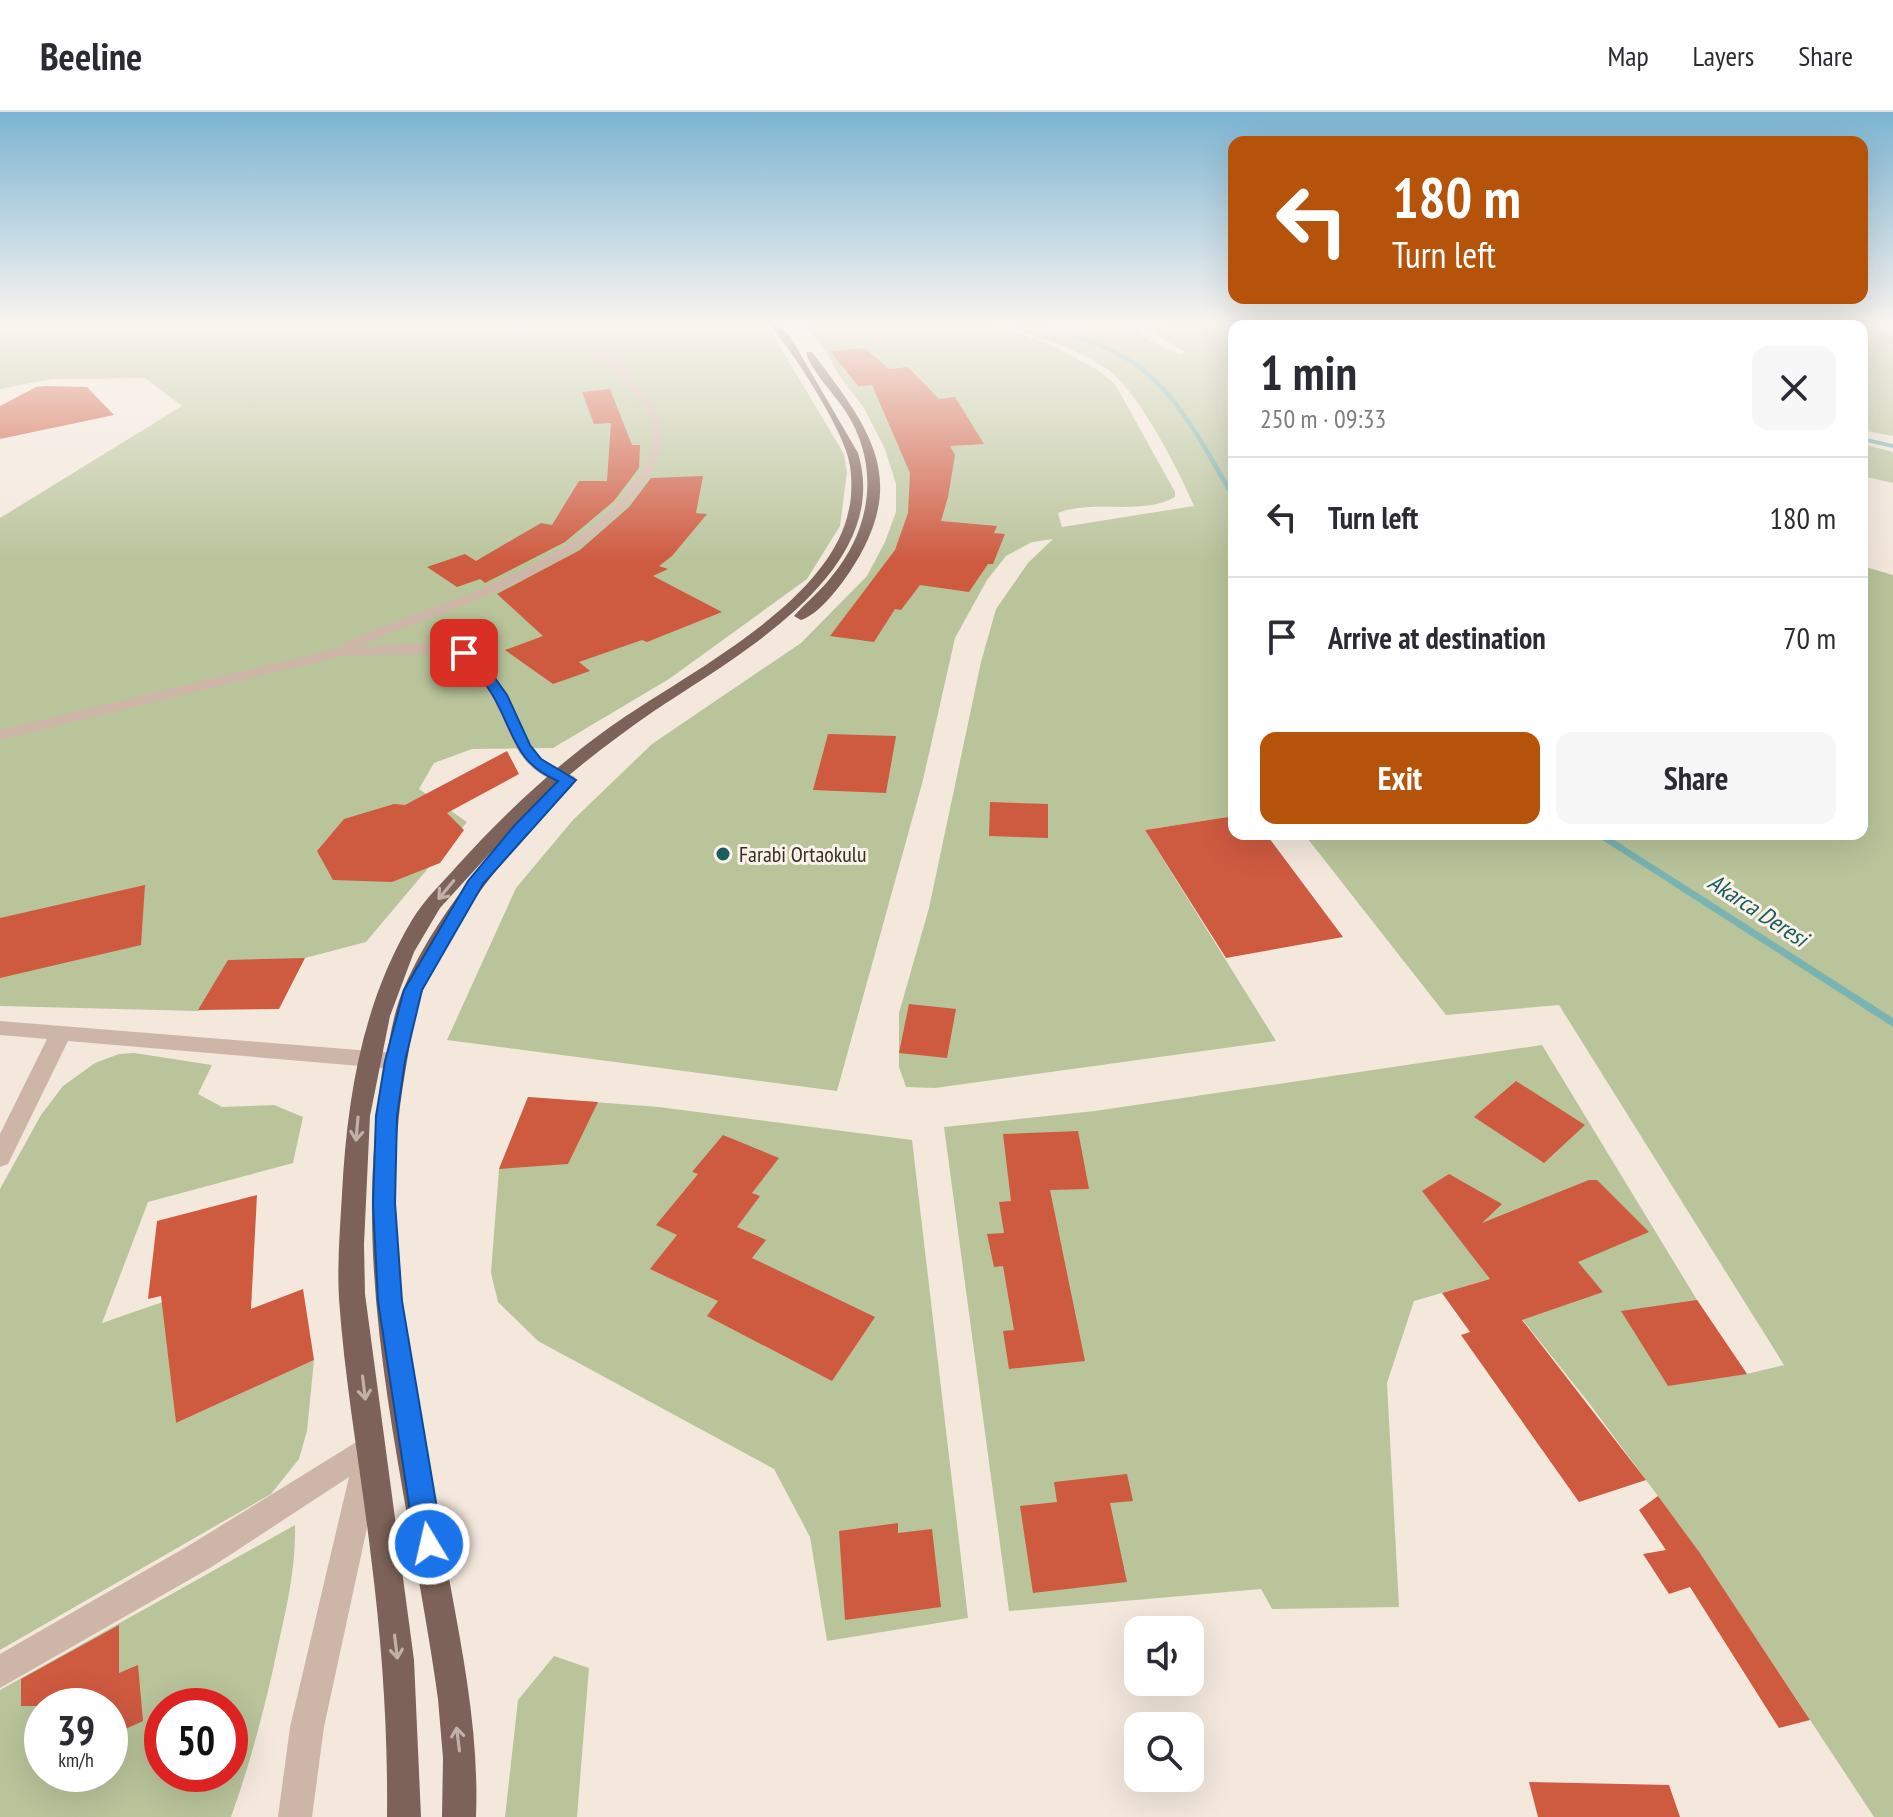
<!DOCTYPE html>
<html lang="en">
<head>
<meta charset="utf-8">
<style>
	:root { --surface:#fff; --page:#f7f7f7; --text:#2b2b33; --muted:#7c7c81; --line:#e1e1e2; --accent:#b45309 }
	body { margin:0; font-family:"PT Sans Narrow",sans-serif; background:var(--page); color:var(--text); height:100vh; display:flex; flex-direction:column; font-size:30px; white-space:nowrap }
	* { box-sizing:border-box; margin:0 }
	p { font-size:26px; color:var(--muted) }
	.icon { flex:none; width:44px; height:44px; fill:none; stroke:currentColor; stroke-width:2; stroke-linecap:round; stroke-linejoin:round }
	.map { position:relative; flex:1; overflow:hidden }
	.details { position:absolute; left:1228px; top:208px; width:640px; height:520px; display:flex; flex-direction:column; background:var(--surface); border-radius:16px; box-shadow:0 8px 32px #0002 }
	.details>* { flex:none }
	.top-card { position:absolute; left:1228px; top:24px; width:640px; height:168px; border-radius:16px; box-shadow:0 8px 32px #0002; background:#b45309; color:#fff; overflow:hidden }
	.buttons { position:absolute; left:1124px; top:1504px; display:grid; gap:16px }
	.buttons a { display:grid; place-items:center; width:80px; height:80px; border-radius:16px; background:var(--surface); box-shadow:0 8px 32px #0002; font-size:40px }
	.speed { position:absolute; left:24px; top:1576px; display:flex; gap:16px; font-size:40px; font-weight:700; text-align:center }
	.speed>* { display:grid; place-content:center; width:104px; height:104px; border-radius:50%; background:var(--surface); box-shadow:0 8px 32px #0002; line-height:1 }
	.speed small { font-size:20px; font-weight:400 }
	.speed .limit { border:12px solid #d22; background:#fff; color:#111 }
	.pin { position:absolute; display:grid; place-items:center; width:68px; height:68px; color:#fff; margin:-34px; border-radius:16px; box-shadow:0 4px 12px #0006 }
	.me { position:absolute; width:88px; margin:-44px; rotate:351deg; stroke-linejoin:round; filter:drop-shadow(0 0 6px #0008) }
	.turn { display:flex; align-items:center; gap:28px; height:168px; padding:0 32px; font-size:36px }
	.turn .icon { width:104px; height:104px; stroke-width:2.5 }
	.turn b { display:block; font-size:56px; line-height:68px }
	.round { display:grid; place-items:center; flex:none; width:84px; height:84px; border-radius:16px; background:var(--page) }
	.head { display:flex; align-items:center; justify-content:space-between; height:136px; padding:0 32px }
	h1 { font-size:48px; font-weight:700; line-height:60px }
	.cta { display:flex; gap:16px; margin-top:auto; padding:16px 32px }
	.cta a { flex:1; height:92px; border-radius:16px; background:var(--accent); color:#fff; font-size:32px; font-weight:700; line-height:92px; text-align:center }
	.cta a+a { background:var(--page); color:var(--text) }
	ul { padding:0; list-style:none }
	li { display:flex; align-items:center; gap:24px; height:120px; padding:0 32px; border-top:2px solid var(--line) }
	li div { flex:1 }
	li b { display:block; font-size:30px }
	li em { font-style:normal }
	header { display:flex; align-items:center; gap:48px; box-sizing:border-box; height:112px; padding:0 40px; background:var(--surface); border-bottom:2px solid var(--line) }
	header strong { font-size:38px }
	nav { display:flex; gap:44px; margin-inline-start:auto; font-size:28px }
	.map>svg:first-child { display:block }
	.green { fill:#b9c49b; fill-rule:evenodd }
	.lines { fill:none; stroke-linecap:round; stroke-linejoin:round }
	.stream { fill:#79b3b2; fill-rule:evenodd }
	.building { fill:#ce5a40 }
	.minor { fill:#cdb6a7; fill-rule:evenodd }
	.major { fill:#7c6258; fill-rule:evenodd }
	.oneway { stroke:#c2b1a8 }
	.route { fill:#1a73e8; stroke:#114b97; stroke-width:2 }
	.poi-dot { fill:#1a5e5e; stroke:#fbf2e9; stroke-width:3 }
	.labels { text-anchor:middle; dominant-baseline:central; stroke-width:6; stroke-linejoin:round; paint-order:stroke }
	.poi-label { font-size:22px; fill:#392d28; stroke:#fbf2e9; text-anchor:start }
	.water-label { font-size:24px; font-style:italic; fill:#1a5e5e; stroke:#fbf2e9 }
</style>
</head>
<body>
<header>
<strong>Beeline</strong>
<nav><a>Map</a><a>Layers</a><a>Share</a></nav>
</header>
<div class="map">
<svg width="1893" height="1705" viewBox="0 0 1893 1705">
	<rect width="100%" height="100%" fill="#f4e8dd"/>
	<g class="green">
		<path d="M0 211H766L844 342 847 360 840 414 807 467 669 567 553 636 472 637 434 651 419 677 467 710 366 830 305 846 198 899 0 894V406L182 294 145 266 52 267 0 277Z"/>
		<path d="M802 211H987L1049 232 1098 258 1115 272 1175 380V385C1143 404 1093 387 1058 401L1062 415 1194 394C1179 358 1138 279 1107 257 1075 235 1035 224 998 211H1036L1066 220 1107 214 1126 216 1180 243 1186 241 1148 217 1168 213 1166 211H1256L1260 214H1234V704L1145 718 1276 929 935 976 906 975 899 955V901L929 796 981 550 996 497 1028 451 1053 427 1032 430 1006 444 987 468 955 526 923 668 837 979 447 928 516 776 573 708 652 632 801 531 867 464 885 430 896 400V372L885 337 864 296 840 265 824 236Z"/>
		<path d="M1469 211H1853L1893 220V324L1862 318V214H1478Z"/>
		<path d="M1862 332 1893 340V371L1862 364Z"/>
		<path d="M1862 454 1893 463V1705H1874L1700 1441 1589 1291 1490 1167 1414 1189 1387 1271 1399 1495 1272 1497 1261 1477 1009 1499 944 1015 1095 999 1542 933 1697 1188 1747 1262 1784 1253 1559 893 1446 903 1304 722H1862Z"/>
		<path d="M134 941 212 953 198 982 222 995 274 993 303 1005 293 1051 148 1090 102 1211 180 1184 167 1230 176 1311 314 1248 307 1319 299 1347 271 1382 0 1538V1077L41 1003 63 974 95 951 119 942Z"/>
		<path d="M528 985 659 995 912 1028 968 1506 827 1529 810 1425 774 1357 538 1229 498 1190 491 1161 499 1057Z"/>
		<path d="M295 1413C296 1455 287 1493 278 1534 266 1592 251 1649 231 1705H0V1578ZM42 1594H110V1662H42ZM162 1594H230V1662H162Z"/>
		<path d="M554 1544 589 1556 577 1705H505L518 1588Z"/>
	</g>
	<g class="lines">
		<g class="stream">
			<path d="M1034 211C1050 211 1067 219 1082 224 1101 231 1121 239 1138 251 1181 282 1206 335 1234 380V387L1231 385C1203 339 1177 282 1131 252 1101 232 1066 224 1034 211Z"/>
			<path d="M1440 211H1448L1452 214H1446Z"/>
			<path d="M1862 325 1893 332V336L1862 329Z"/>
			<path d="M1593 722H1605L1893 906V915Z"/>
		</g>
	</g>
	<g class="building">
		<path d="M865 236 889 257 908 255 939 287 955 285 984 332 950 334 955 343 948 385 941 409 997 414 994 421 1005 422 993 452H988L969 480 920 473 901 498 895 497 874 530 830 524 895 438 908 401 910 361 872 273 858 274 830 239Z"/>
		<path d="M45 274 87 275 114 303 0 327V294L36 275Z"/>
		<path d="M610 277 632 333H640L639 356 614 389 565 430 485 471 480 467 457 475 427 455 465 442 476 449 541 411 552 413 579 369H607L611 311 594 312 582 280Z"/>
		<path d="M703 364 696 401 707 402 672 444 659 454 668 457 653 464 722 500 647 530 642 528 579 550 590 559 553 572 505 538 543 524 497 482 580 438 629 395 651 366Z"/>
		<path d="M828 622 896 624 886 681 813 678Z"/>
		<path d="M507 639 519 662 447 701 464 718 440 751 392 770 333 768 317 739 344 707 394 692 405 693Z"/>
		<path d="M990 690 1048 692V726L989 724Z"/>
		<path d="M1234 704V722H1266L1343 825 1226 846 1145 718Z"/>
		<path d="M145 773 141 833 0 866V806Z"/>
		<path d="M305 846 279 897 198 898 228 848Z"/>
		<path d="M909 892 956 897 947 946 899 941Z"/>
		<path d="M1516 969 1585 1013 1544 1051 1474 1005Z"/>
		<path d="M528 985 598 990 568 1052 499 1057Z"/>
		<path d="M1078 1019 1089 1077 1050 1078 1085 1249 1009 1257 1003 1219 1014 1218 1003 1154 994 1155 987 1122 1004 1121 999 1090 1011 1089 1003 1022Z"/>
		<path d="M723 1023 779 1046 752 1081 760 1084 737 1115 766 1128 752 1146 875 1205 832 1269 707 1204 718 1189 650 1157 677 1123 656 1113 698 1062 692 1060Z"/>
		<path d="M1449 1062 1502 1092 1482 1111 1589 1068H1597L1649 1120 1578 1150 1603 1180 1522 1208 1646 1368 1579 1390 1461 1223 1470 1220 1442 1181 1490 1167 1422 1079Z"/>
		<path d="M257 1083 251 1197 303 1177 314 1248 176 1311 161 1184 148 1187 157 1109Z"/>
		<path d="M1697 1188 1747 1262 1668 1274 1621 1199Z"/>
		<path d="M1127 1362 1133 1389 1110 1391 1127 1470 1033 1481 1020 1394 1057 1390 1054 1370Z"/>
		<path d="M1658 1384 1700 1441 1810 1608 1779 1616 1690 1475 1669 1482 1643 1442 1666 1438 1639 1398Z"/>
		<path d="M898 1411V1421L932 1417 941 1495 845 1508 839 1419Z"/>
		<path d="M119 1513V1561L138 1553 143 1609 110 1624V1594H21V1567Z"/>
		<path d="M1529 1670 1669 1673 1680 1705H1538Z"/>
	</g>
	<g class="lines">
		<g class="minor">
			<path d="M477 211C525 211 582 218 621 251 629 257 631 268 638 275 667 304 671 332 647 367 597 442 512 474 431 506 407 515 381 523 358 535 385 534 426 528 451 533 506 545 509 612 542 646 550 655 563 660 574 664L576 668 574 672C565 674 559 670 550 667 507 648 505 595 477 562 469 552 459 547 447 541L342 544 0 628V618L335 537C361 521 390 512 418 501 498 471 586 439 637 366 659 334 658 306 631 279 618 266 616 254 599 244 574 229 546 223 518 218 505 216 489 217 477 211Z"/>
			<path d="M0 909 395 941 403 943 406 949 403 955 395 957 68 929 8 1052 0 1055V1022L47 927 0 923Z"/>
			<path d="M371 1321 381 1325 385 1335 379 1346 381 1351 324 1615 312 1705H278L290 1615 349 1365 210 1456 0 1576V1542L188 1434Z"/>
		</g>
		<g class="major">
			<path d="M769 211H778L791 226 858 341C894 460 734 545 654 599 624 620 595 641 567 665L574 670 572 674C515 733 454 801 423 878 413 904 410 934 405 961 375 1131 421 1310 451 1477 465 1553 479 1627 476 1705H442L443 1646 438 1587C410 1383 344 1161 385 955 389 930 393 902 403 878 430 814 478 755 524 704L440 796 414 840 390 904 370 1004 364 1132 365 1182 414 1548 421 1705H387C388 1618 382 1532 371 1445 361 1359 345 1273 339 1187 337 1152 340 1117 342 1082 347 986 362 892 412 808 424 788 441 772 457 754 503 703 554 655 610 615 683 563 831 492 849 397 852 385 852 366 850 354 846 320 792 239 769 211Z"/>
			<path d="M806 240H812C871 318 911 368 849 461 838 477 819 502 801 508L794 504C806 490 821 479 832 464 872 416 880 353 846 300 836 284 808 255 806 240Z"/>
		</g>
	</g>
	<defs><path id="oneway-shaft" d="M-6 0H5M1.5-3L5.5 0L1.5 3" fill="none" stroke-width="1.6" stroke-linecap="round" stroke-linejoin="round" transform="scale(2)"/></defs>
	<g class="oneway">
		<use href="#oneway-shaft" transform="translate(446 778) rotate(130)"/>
		<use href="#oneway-shaft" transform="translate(357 1017) rotate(95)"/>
		<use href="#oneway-shaft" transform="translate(364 1276) rotate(83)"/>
		<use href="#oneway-shaft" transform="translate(396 1535) rotate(83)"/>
		<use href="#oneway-shaft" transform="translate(458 1627) rotate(-97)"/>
	</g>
	<linearGradient id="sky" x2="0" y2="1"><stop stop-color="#7bb4d2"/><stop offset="0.47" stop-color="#faf5f0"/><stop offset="1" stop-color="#faf5f0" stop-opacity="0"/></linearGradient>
	<rect width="1893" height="450" fill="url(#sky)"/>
	<path class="route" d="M460 538H469L487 555 507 583 530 633 541 647 576 668 483 772 422 878 405 949 397 1004 395 1091 402 1189 443 1432 439 1441 429 1445 419 1441 415 1432 378 1189 373 1091 376 1004 385 949 404 878 468 769 514 714 558 669C514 651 514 619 492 582 483 567 472 556 460 544Z"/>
	<circle class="poi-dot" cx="723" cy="742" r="8"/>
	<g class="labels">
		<g class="poi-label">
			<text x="739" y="742">Farabi Ortaokulu</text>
		</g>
		<g class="water-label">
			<text transform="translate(1758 798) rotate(33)">Akarca Deresi</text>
		</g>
	</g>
</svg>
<div class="buttons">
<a><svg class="icon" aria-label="sound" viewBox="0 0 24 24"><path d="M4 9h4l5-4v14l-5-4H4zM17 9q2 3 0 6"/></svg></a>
<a><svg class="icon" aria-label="search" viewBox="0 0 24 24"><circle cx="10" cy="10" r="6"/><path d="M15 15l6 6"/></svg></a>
</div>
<div class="speed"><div>39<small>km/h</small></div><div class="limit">50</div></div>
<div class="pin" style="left:464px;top:541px;background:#d93025"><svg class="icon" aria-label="arrive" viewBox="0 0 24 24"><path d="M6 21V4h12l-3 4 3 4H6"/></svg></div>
<svg class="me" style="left:429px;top:1432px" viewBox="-20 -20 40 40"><circle r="17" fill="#1a73e8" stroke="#fff" stroke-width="3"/><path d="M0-11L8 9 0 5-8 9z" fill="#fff"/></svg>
<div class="top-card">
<div class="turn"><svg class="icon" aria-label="left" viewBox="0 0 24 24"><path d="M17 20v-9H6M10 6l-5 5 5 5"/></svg><div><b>180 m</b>Turn left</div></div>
</div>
<section class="details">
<div class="head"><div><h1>1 min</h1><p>250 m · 09:33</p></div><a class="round"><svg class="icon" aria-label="close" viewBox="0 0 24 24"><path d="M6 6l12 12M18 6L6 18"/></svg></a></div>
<ul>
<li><svg class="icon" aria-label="left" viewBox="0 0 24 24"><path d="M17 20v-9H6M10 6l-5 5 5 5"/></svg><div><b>Turn left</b></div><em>180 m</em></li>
<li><svg class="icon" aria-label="arrive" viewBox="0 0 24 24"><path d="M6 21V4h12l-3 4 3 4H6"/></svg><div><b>Arrive at destination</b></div><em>70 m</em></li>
</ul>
<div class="cta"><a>Exit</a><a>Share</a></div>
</section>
</div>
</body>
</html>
